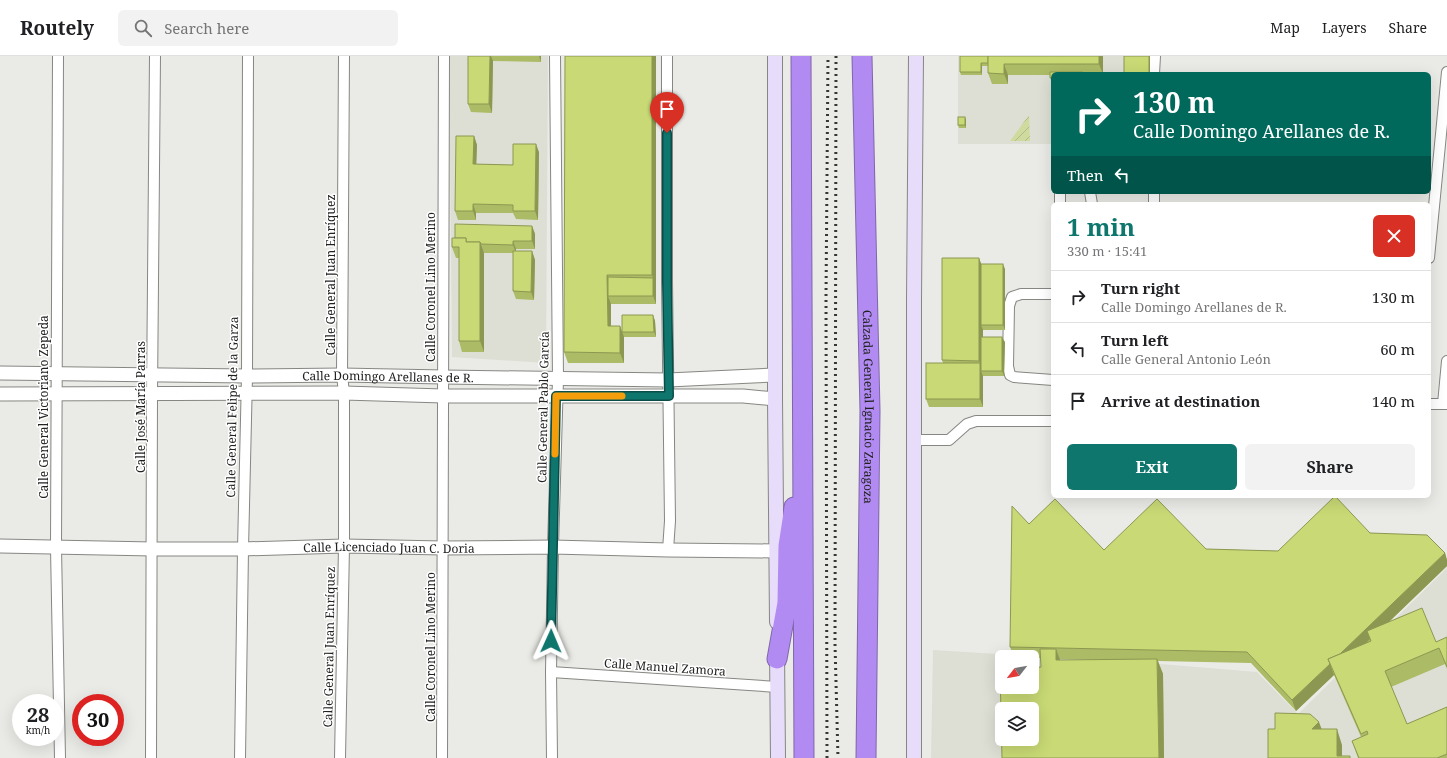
<!DOCTYPE html>
<html lang="en">
<head>
<meta charset="utf-8">
<style>
	:root { --surface:#fff; --page:#f2f2f2; --text:#202124; --muted:#757577; --line:#e0e0e0; --accent:#0f766e }
	body { margin:0; font-family:"Noto Serif",serif; background:var(--page); color:var(--text); height:100vh; display:flex; flex-direction:column; font-size:15px; white-space:nowrap }
	* { box-sizing:border-box; margin:0 }
	p { font-size:13px; color:var(--muted) }
	.icon { flex:none; width:22px; height:22px; fill:none; stroke:currentColor; stroke-width:2; stroke-linecap:round; stroke-linejoin:round }
	.map { position:relative; flex:1; overflow:hidden }
	.side { position:absolute; left:1051px; top:146px; width:380px; height:296px; display:flex; flex-direction:column; background:var(--surface); border-radius:6px; box-shadow:0 4px 16px #0002 }
	.side>* { flex:none }
	.top-card { position:absolute; left:1051px; top:16px; width:380px; height:122px; border-radius:6px; box-shadow:0 4px 16px #0002; background:#00695c; color:#fff; overflow:hidden }
	.needle { width:26px; rotate:239deg }
	.tools { position:absolute; left:995px; top:594px; display:grid; gap:8px }
	.tools a { display:grid; place-items:center; width:44px; height:44px; border-radius:6px; background:var(--surface); box-shadow:0 4px 16px #0002; font-size:20px }
	.speed { position:absolute; left:12px; top:638px; display:flex; gap:8px; font-size:20px; font-weight:700; text-align:center }
	.speed>* { display:grid; place-content:center; width:52px; height:52px; border-radius:50%; background:var(--surface); box-shadow:0 4px 16px #0002; line-height:1 }
	.speed small { font-size:10px; font-weight:400 }
	.speed .limit { border:6px solid #d22; background:#fff; color:#111 }
	.pin { position:absolute; display:grid; place-items:center; width:34px; height:34px; color:#fff; margin:-41px -17px; border-radius:50% 50% 50% 0; rotate:-45deg; box-shadow:0 0 4px #0007 }
	.pin .icon { rotate:45deg }
	.me { position:absolute; width:44px; margin:-22px; rotate:1deg; stroke-linejoin:round; filter:drop-shadow(0 0 3px #0008) }
	.turn { display:flex; align-items:center; gap:14px; height:84px; padding:0 16px; font-size:18px }
	.turn .icon { width:52px; height:52px; stroke-width:2.5 }
	.turn b { display:block; font-size:28px; line-height:34px }
	.then { display:flex; align-items:center; height:38px; padding:0 16px; background:#0003; gap:8px; font-size:15px }
	.round { display:grid; place-items:center; flex:none; width:42px; height:42px; border-radius:6px; background:var(--page) }
	.headline { display:flex; align-items:center; justify-content:space-between; height:68px; padding:0 16px }
	h1 { font-size:24px; font-weight:700; line-height:30px; color:var(--accent) }
	.action { display:flex; gap:8px; margin-top:auto; padding:8px 16px }
	.action a { flex:1; height:46px; border-radius:6px; background:var(--accent); color:#fff; font-size:16px; font-weight:700; line-height:46px; text-align:center }
	.action a+a { background:var(--page); color:var(--text) }
	ul { padding:0; list-style:none }
	li { display:flex; align-items:center; gap:12px; height:52px; padding:0 16px; border-top:1px solid var(--line) }
	li div { flex:1 }
	li b { display:block; font-size:15px }
	li em { font-style:normal }
	header { display:flex; align-items:center; gap:24px; box-sizing:border-box; height:56px; padding:0 20px; background:var(--surface); border-bottom:1px solid var(--line) }
	header strong { font-size:19px }
	nav { display:flex; gap:22px; margin-inline-start:auto; font-size:14px }
	.search { width:280px; height:36px; background:var(--page); display:flex; align-items:center; gap:10px; box-sizing:border-box; padding:0 14px; border-radius:6px; color:var(--muted); font-size:15px }
	.map>svg:first-child { display:block }
	.built { fill:#dddfd4; fill-rule:evenodd }
	.garden { fill:url(#garden-furrows) }
	.lines { fill:none; stroke-linecap:round; stroke-linejoin:round }
	.minor-casing { stroke:#868783; stroke-width:12 }
	.tertiary-casing { stroke:#868783; stroke-width:15 }
	.secondary-casing { stroke:#868783; stroke-width:16 }
	.motorway-casing { stroke:#7f66a8; stroke-width:21 }
	.minor { stroke:#fff; stroke-width:10 }
	.tertiary { stroke:#fff; stroke-width:13 }
	.secondary { stroke:#e8dcfb; stroke-width:14 }
	.motorway { stroke:#b28bf2; stroke-width:19 }
	.rail { stroke:#363734; stroke-width:3; stroke-dasharray:2 4; stroke-linecap:butt }
	.wall { fill:#acbb65; fill-rule:evenodd }
	.shaded-wall { fill:#8c9852 }
	.building { fill:#c8d975; stroke:#8c9852; fill-rule:evenodd }
	.route-casing { stroke:#0a4d48; stroke-width:10 }
	.route { stroke:#0f766e; stroke-width:7 }
	.slow { stroke:#f59e0b; stroke-width:7 }
	.labels { text-anchor:middle; dominant-baseline:central; stroke-width:3; stroke-linejoin:round; paint-order:stroke }
	.street-label { font-size:12px; fill:#212220; stroke:#fff }
</style>
</head>
<body>
<header>
<strong>Routely</strong>
<div class="search"><svg class="icon" aria-label="search" viewBox="0 0 24 24"><circle cx="10" cy="10" r="6"/><path d="M15 15l6 6"/></svg>Search here</div>
<nav><a>Map</a><a>Layers</a><a>Share</a></nav>
</header>
<div class="map">
<svg width="1447" height="702" viewBox="0 0 1447 702">
	<defs>
		<pattern id="garden-furrows" width="10" height="10" patternUnits="userSpaceOnUse"><rect width="10" height="10" fill="#cfdb9e"/><path d="M-1 1l2-2M0 10L10 0M9 11l2-2" fill="none" stroke="#b1bc88"/></pattern>
	</defs>
	<rect width="100%" height="100%" fill="#eaebe6"/>
	<g class="built">
		<path d="M449 0H548L546 307 452 301Z"/>
		<path d="M958 0H1150V18H1053V88H958Z"/>
		<path d="M1447 512V702H931L933 594 1160 608 1257 616 1298 658ZM1002 601H1032V631H1002ZM1002 653H1032V683H1002Z"/>
	</g>
	<path class="garden" d="M1029 59 1030 85H1010Z"/>
	<g class="lines">
		<defs>
			<g id="minor">
				<path d="M58 0 56 492 60 702"/>
				<path d="M667 0V226L670 465 668 494"/>
				<path d="M1154 18 1155 0"/>
				<path d="M1060 136V148"/>
				<path d="M1090 136 1092 148"/>
				<path d="M1154 148V136"/>
				<path d="M1429 202 1447 16"/>
				<path d="M1053 238H1021L1012 241 1009 250 1008 310 1010 319 1014 321 1053 324"/>
				<path d="M1429 348H1447"/>
				<path d="M1443 348 1447 305"/>
				<path d="M915 384H949L967 368 976 365H1053"/>
				<path d="M551 616 778 631"/>
				<path d="M151 702 152 338 155 0"/>
				<path d="M240 702 243 493 247 320 248 0"/>
				<path d="M340 702 344 490V337L342 319 344 0"/>
				<path d="M442 702 444 0"/>
				<path d="M552 702 551 616 553 491 558 323 555 0"/>
			</g>
			<g id="tertiary">
				<path id="s1" d="M0 317 247 320 342 319 444 321 668 324 775 319"/>
				<path d="M0 338 344 337 443 340H743L775 343"/>
				<path id="s2" d="M0 490 153 493H243L344 490 443 492 553 491 668 494 777 495"/>
			</g>
			<g id="secondary">
				<path d="M775 0V343L777 566"/>
				<path d="M777 594 778 702"/>
				<path d="M914 702V244L916 0"/>
			</g>
			<g id="motorway">
				<path d="M801 0 804 702"/>
				<path id="s3" d="M862 0 870 355 866 702"/>
				<path d="M777 603 787 547 788 490 794 451"/>
			</g>
		</defs>
		<use href="#minor" class="minor-casing"/>
		<use href="#tertiary" class="tertiary-casing"/>
		<use href="#secondary" class="secondary-casing"/>
		<use href="#motorway" class="motorway-casing"/>
		<use href="#minor" class="minor"/>
		<use href="#tertiary" class="tertiary"/>
		<use href="#secondary" class="secondary"/>
		<use href="#motorway" class="motorway"/>
		<g class="rail">
			<path d="M836 0 835 588 838 702"/>
			<path d="M827 702 826 241 828 0"/>
		</g>
	</g>
	<g class="wall">
		<path d="M468 0H541V6L493 5 492 57 471 56 468 48Z"/>
		<path d="M656 0V248H611V270H620L622 276 653 259 655 265 656 281H624V307H568L564 296Z"/>
		<path d="M960 0H1103V18H1053V25H1051L1050 19H1008V28H992L988 17V10H982V19H961L960 16Z"/>
		<path d="M965 61 966 64V72H959L958 69Z"/>
		<path d="M474 80 477 89 476 108 513 109 539 96 538 164 516 163 513 157H476V164H458L455 155Z"/>
		<path d="M532 170 535 178V193H516V195H532L535 204 534 244 516 243 513 235V197H484V296H462L459 285V202H456L452 191 455 182Z"/>
		<path d="M979 202 981 208 1005 213V274H983V281L1005 286 1004 320H983V351H929L926 343 943 307 942 304Z"/>
		<path d="M1029 468 1104 494 1206 493 1278 495 1370 477 1445 497 1447 504V510L1389 566 1436 586 1447 581V613L1445 608 1391 631 1407 668 1447 651V702H1358L1352 685 1361 681 1334 619 1296 655 1251 607 1158 605 1163 618 1164 702H1002L1041 611V602H1032V601H1014L1010 591ZM1060 603 1097 604H1060Z"/>
	</g>
	<g class="shaded-wall">
		<path d="M490 0H491L493 5 492 57 489 48Z"/>
		<path d="M539 0H541V6Z"/>
		<path d="M652 0H656V248L653 240V222L652 219Z"/>
		<path d="M1099 0H1103V18L1099 8Z"/>
		<rect x="1149" y="0" width="1" height="18"/>
		<path d="M981 7 982 10V19L981 16Z"/>
		<path d="M1004 8 1008 19V28L1004 18Z"/>
		<path d="M965 61 966 64V72L965 69Z"/>
		<path d="M474 80 477 89 476 117 473 108Z"/>
		<path d="M536 88 539 96 538 164 535 155Z"/>
		<path d="M473 148 476 157V164L473 155Z"/>
		<path d="M532 170 535 178V193L532 185Z"/>
		<path d="M513 185 516 193V197L513 189Z"/>
		<path d="M480 186 484 197V296L480 285Z"/>
		<path d="M532 195 535 204 534 244 531 236Z"/>
		<path d="M979 202 983 213 981 269 983 274V316V315H981L983 320V351L980 343V307L979 305Z"/>
		<path d="M1003 208 1005 213V274L1003 269Z"/>
		<path d="M607 219 611 230 608 240 611 248V281L608 270Z"/>
		<path d="M653 259 655 265 656 281 654 276Z"/>
		<path d="M620 270 624 281V307L620 297Z"/>
		<path d="M1002 281 1005 286 1004 320 1002 315Z"/>
		<path d="M1445 497 1447 504V510L1371 583 1367 575 1370 583 1335 618 1330 607Z"/>
		<path d="M1056 593 1062 609 1056 604Z"/>
		<path d="M1157 603 1163 618 1164 702H1159Z"/>
		<path d="M1330 608 1334 619 1296 655 1292 644Z"/>
		<path d="M1319 666 1325 682 1312 673Z"/>
		<path d="M1337 673 1342 689V702L1337 700Z"/>
	</g>
	<g class="building">
		<path d="M468 0H490L489 48H468Z"/>
		<path d="M565 0H652V219H607L608 270H620V297L564 296Z"/>
		<path d="M960 0H988V7H981V16H960Z"/>
		<path d="M988 0H1099V8H1004V18L988 17Z"/>
		<rect x="1124" y="0" width="25" height="18"/>
		<path d="M1050 16H1083V18H1053V22H1050Z"/>
		<rect x="958" y="61" width="7" height="8"/>
		<path d="M456 80H474L473 108 513 109V88H536L535 155H513V149L473 148V155H455Z"/>
		<path d="M455 168 532 170V185H513V189L481 188 480 186H466V182H455Z"/>
		<path d="M452 182H466V186H480V285H459V191H452Z"/>
		<path d="M513 195H532L531 236 513 235Z"/>
		<path d="M942 202H979V305L942 304Z"/>
		<rect x="981" y="208" width="22" height="61"/>
		<path d="M608 221 653 222V240H608Z"/>
		<path d="M622 259H653L654 276H622Z"/>
		<rect x="981" y="281" width="21" height="34"/>
		<rect x="926" y="307" width="54" height="36"/>
		<path d="M1335 440 1370 477 1427 479 1445 497 1340 598 1328 603 1330 608 1292 644 1247 596 1010 591 1012 450 1029 468 1055 443 1104 494 1157 443 1206 493 1278 495Z"/>
		<path d="M1422 552 1436 586 1447 581V611L1439 592 1385 615 1407 668 1447 651V698L1437 702H1359L1352 685 1368 678 1367 675 1361 678 1328 603 1371 585 1367 575Z"/>
		<path d="M1040 593H1056V604L1157 603 1159 702H1002L1000 612H1002V631H1032V612L1041 611ZM1002 653H1032V683H1002Z"/>
		<path d="M1275 657 1310 658 1319 666 1312 673H1337V700H1350V702H1268V673H1275Z"/>
	</g>
	<g class="lines">
		<defs>
			<path id="route" d="M551 585 556 340H669L667 226V77"/>
		</defs>
		<use href="#route" class="route-casing"/>
		<use href="#route" class="route"/>
		<path class="slow" d="M555 398 556 340H622"/>
	</g>
	<g class="labels">
		<g class="street-label">
			<text transform="translate(330 219) rotate(-90)">Calle General Juan Enríquez</text>
			<text transform="translate(430 231) rotate(-90)">Calle Coronel Lino Merino</text>
			<text stroke="none"><textPath href="#s1" startOffset="388">Calle Domingo Arellanes de R.</textPath></text>
			<text transform="translate(43 351) rotate(-90)">Calle General Victoriano Zepeda</text>
			<text transform="translate(140 351) rotate(-90)">Calle José María Parras</text>
			<text transform="translate(232 351) rotate(-89)">Calle General Felipe de la Garza</text>
			<text transform="translate(543 351) rotate(-89)">Calle General Pablo García</text>
			<text stroke="none"><textPath href="#s3" startOffset="351">Calzada General Ignacio Zaragoza</textPath></text>
			<text stroke="none"><textPath href="#s2" startOffset="389">Calle Licenciado Juan C. Doria</textPath></text>
			<text transform="translate(329 591) rotate(-89)">Calle General Juan Enríquez</text>
			<text transform="translate(430 591) rotate(-90)">Calle Coronel Lino Merino</text>
			<text transform="translate(665 611) rotate(4)">Calle Manuel Zamora</text>
		</g>
	</g>
</svg>
<div class="tools">
<a><svg class="needle" viewBox="-14 -14 28 28"><path d="M0-13l5 13h-10z" fill="#e53935"/><path d="M0 13l5-13h-10z" fill="#757577"/></svg></a>
<a><svg class="icon" aria-label="layers" viewBox="0 0 24 24"><path d="M12 4l9 5-9 5-9-5zM3 14l9 5 9-5"/></svg></a>
</div>
<div class="speed"><div>28<small>km/h</small></div><div class="limit">30</div></div>
<div class="pin" style="left:667px;top:77px;background:#d93025"><svg class="icon" aria-label="arrive" viewBox="0 0 24 24"><path d="M6 21V4h12l-3 4 3 4H6"/></svg></div>
<svg class="me" style="left:551px;top:585px" viewBox="-20 -20 40 40"><path d="M0-17L14 15 0 8-14 15z" fill="#0f766e" stroke="#fff" stroke-width="4"/></svg>
<div class="top-card">
<div class="turn"><svg class="icon" aria-label="right" viewBox="0 0 24 24"><path d="M7 20v-9h11M14 6l5 5-5 5"/></svg><div><b>130 m</b>Calle Domingo Arellanes de R.</div></div>
<div class="then">Then<svg class="icon" aria-label="left" viewBox="0 0 24 24"><path d="M17 20v-9H6M10 6l-5 5 5 5"/></svg></div>
</div>
<section class="side">
<div class="headline"><div><h1>1 min</h1><p>330 m · 15:41</p></div><a class="round" style="background:#d93025;color:#fff"><svg class="icon" aria-label="close" viewBox="0 0 24 24"><path d="M6 6l12 12M18 6L6 18"/></svg></a></div>
<ul>
<li><svg class="icon" aria-label="right" viewBox="0 0 24 24"><path d="M7 20v-9h11M14 6l5 5-5 5"/></svg><div><b>Turn right</b><p>Calle Domingo Arellanes de R.</p></div><em>130 m</em></li>
<li><svg class="icon" aria-label="left" viewBox="0 0 24 24"><path d="M17 20v-9H6M10 6l-5 5 5 5"/></svg><div><b>Turn left</b><p>Calle General Antonio León</p></div><em>60 m</em></li>
<li><svg class="icon" aria-label="arrive" viewBox="0 0 24 24"><path d="M6 21V4h12l-3 4 3 4H6"/></svg><div><b>Arrive at destination</b></div><em>140 m</em></li>
</ul>
<div class="action"><a>Exit</a><a>Share</a></div>
</section>
</div>
</body>
</html>
